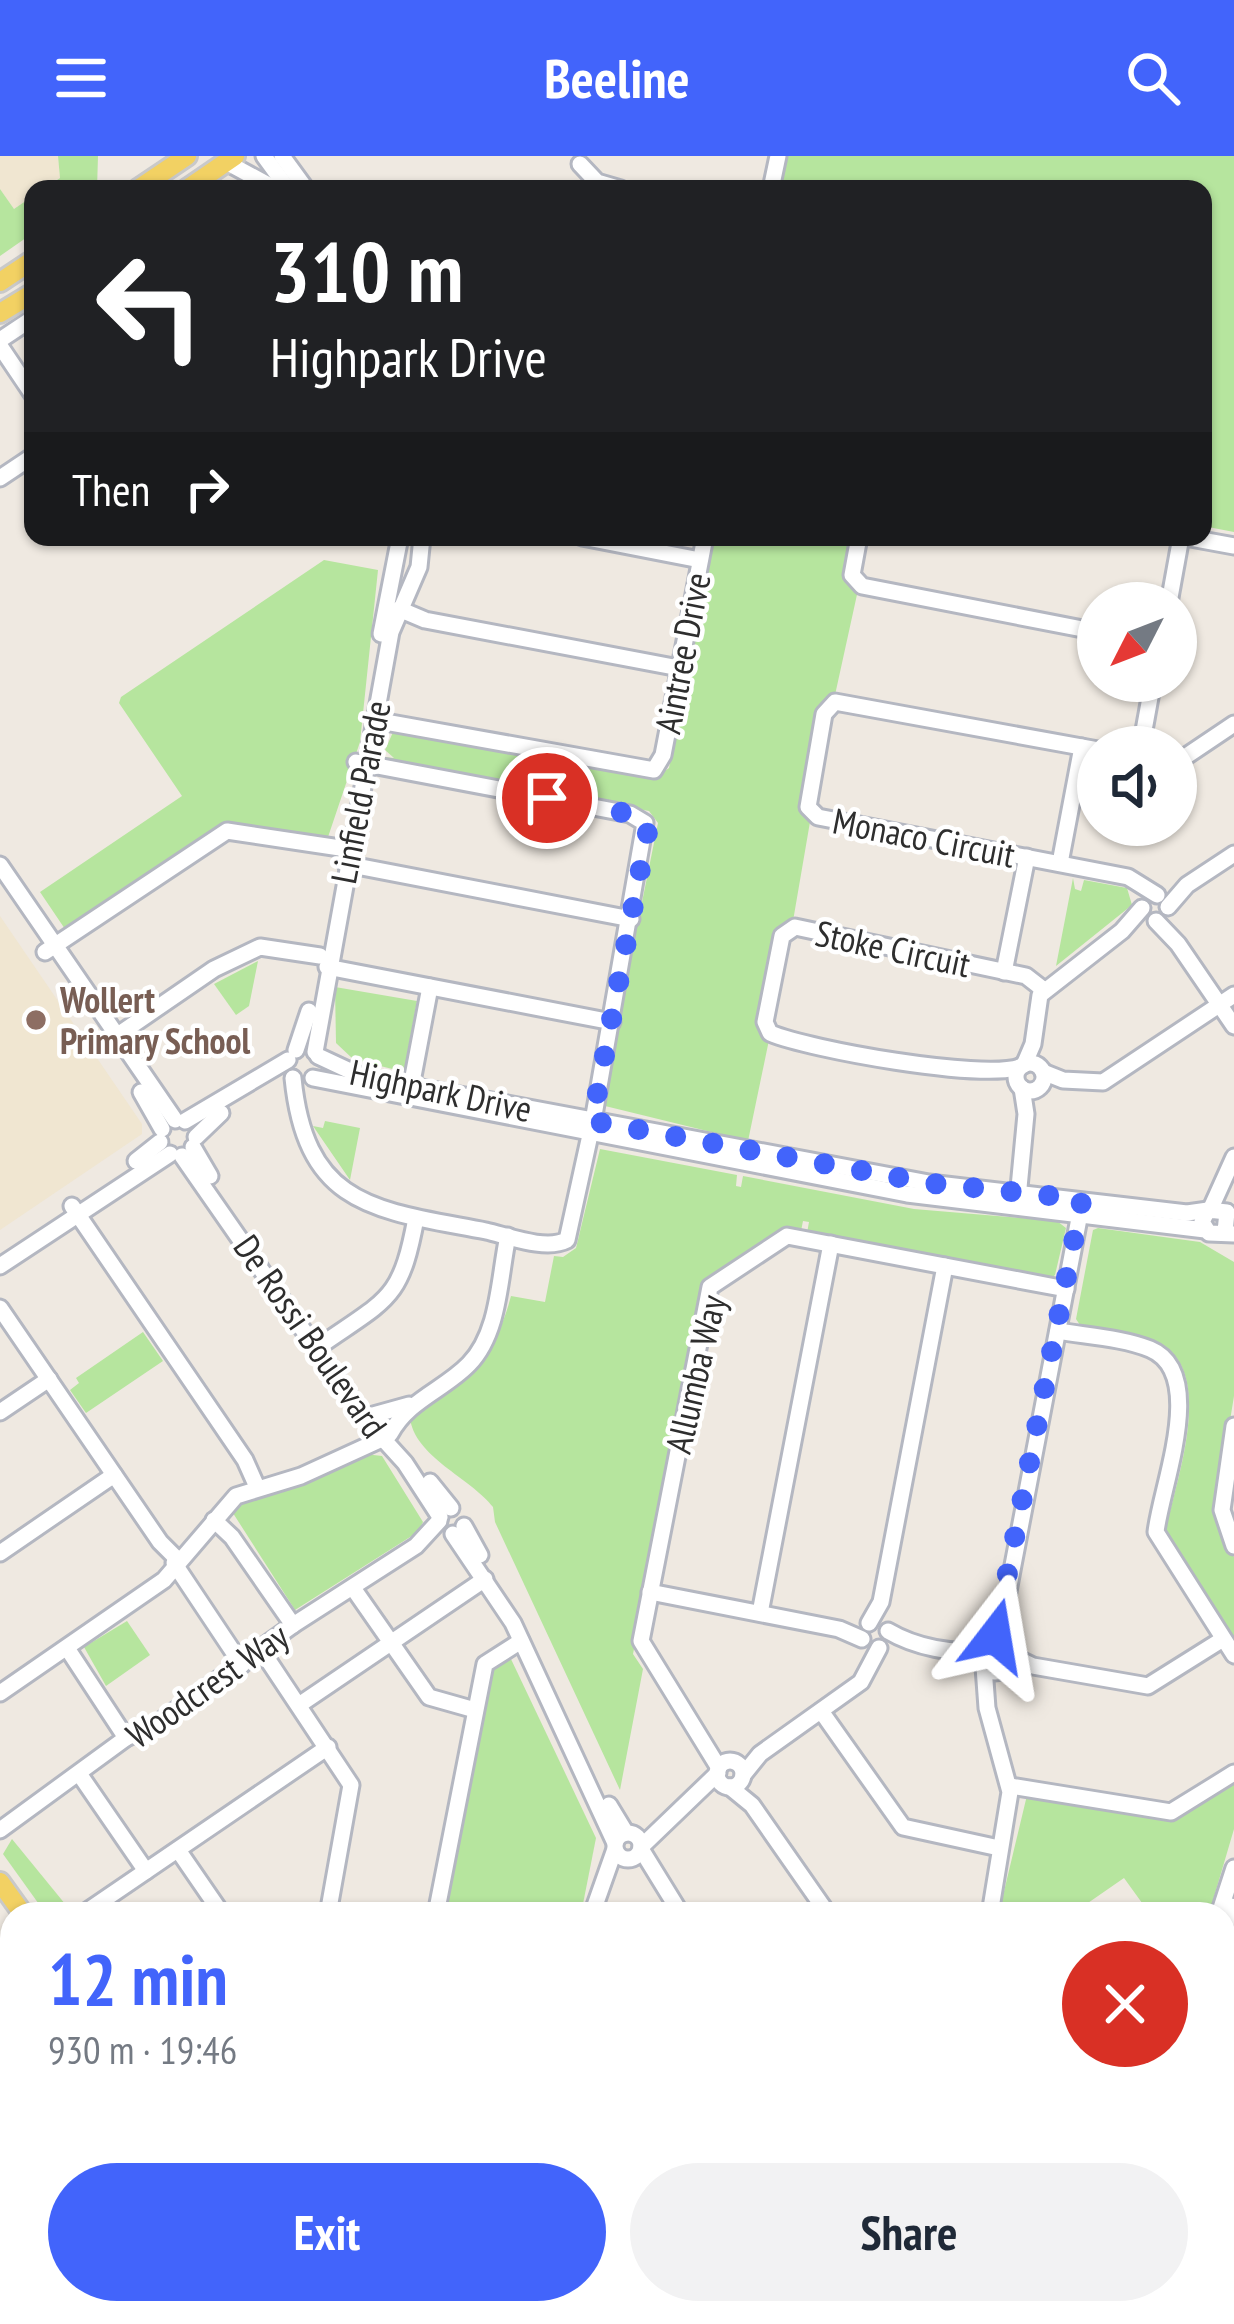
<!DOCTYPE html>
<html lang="en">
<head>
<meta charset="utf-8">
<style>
	:root { --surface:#fff; --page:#f2f2f3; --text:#1f2937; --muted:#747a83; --accent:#4264fb }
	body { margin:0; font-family:"PT Sans Narrow",sans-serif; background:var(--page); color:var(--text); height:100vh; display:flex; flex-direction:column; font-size:45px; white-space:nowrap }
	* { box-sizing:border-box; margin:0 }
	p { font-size:39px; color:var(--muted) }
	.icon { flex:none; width:66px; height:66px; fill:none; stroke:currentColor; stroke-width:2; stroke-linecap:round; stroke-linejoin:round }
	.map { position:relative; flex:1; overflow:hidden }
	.panel { position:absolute; left:0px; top:1746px; width:1236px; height:423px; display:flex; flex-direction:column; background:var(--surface); border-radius:36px 36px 0 0; box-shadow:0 3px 9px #0004 }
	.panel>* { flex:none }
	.banner { position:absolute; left:24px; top:24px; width:1188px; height:366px; border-radius:24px; box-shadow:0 3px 9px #0004; background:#202124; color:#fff; overflow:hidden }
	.needle { width:78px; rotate:228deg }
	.fabs { position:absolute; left:1077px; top:426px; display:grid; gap:24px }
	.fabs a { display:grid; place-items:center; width:120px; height:120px; border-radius:50%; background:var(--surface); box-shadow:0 3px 9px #0004; font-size:60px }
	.pin { position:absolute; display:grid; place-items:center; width:102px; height:102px; color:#fff; margin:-51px; border:6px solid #fff; border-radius:50%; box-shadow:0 3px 12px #0007 }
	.me { position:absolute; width:132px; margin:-66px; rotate:14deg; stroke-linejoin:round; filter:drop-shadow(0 0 9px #0008) }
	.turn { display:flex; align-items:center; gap:42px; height:252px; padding:0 48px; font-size:54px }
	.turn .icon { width:156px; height:156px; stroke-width:2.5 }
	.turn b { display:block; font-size:84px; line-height:102px }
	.then { display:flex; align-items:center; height:114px; padding:0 48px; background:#0003; gap:24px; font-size:45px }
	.round { display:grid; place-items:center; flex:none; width:126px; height:126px; border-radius:63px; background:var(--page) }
	.summary { display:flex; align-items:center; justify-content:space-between; height:204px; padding:0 48px }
	h1 { font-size:72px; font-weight:700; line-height:90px; color:var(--accent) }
	.cta { display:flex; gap:24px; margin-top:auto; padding:24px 48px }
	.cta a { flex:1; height:138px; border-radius:72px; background:var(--accent); color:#fff; font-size:48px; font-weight:700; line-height:138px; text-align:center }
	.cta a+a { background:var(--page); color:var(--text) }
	header { display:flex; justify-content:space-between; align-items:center; height:156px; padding:0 48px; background:var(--accent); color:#fff; font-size:54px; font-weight:700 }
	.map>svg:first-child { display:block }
	.education { fill:#f0e6d1 }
	.green { fill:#b6e59e }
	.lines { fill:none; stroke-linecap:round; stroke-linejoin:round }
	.minor-casing { stroke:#b4b7c1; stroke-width:21 }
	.major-casing { stroke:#c9c9c9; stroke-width:24 }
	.minor { stroke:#fff; stroke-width:15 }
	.major { stroke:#f2d163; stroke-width:18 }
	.route { stroke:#4264fb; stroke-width:21; stroke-dasharray:0 37.8 }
	.education-dot { fill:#8d6e63; stroke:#fff; stroke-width:4.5 }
	.labels { text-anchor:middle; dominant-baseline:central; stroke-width:9; stroke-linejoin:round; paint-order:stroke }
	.street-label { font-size:36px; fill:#2e2e2e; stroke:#fff }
	.education-label { font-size:36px; font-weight:bold; fill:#785e54; stroke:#fff; text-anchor:start }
</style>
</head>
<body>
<header><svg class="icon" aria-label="menu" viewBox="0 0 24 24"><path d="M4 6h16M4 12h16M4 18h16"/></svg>Beeline<svg class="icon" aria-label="search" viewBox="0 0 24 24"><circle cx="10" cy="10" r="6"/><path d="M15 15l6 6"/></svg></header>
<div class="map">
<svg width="1234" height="2168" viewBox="0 0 1234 2168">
	<rect width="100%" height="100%" fill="#efe9e1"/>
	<g class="education">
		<path d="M0 0H58L60 22 33 33V40L14 53 0 33Z"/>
		<path d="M0 760 142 968V978L0 1074Z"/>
	</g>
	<g class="green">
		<path d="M58 0H98L97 33H44L60 22Z"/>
		<path d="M786 0H1234V376L1203 370V33H780Z"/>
		<path d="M0 33 14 53 33 40V77L0 100Z"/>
		<path d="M714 381H855L858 434 835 539 821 547 801 652 810 666 793 765 779 772 759 868 769 884 748 985 601 949 658 667 649 655 388 606 384 601 394 602 385 594 394 574 654 623 669 612Z"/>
		<path d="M324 404 378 414 360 586 327 684 245 668 226 670 67 776 40 736 182 640 119 547 121 541Z"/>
		<path d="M1073 722 1075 733 1081 735 1084 724 1127 732 1132 749 1056 810Z"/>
		<path d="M258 805 249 850 236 859 214 828Z"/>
		<path d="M335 831 417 845 404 916 353 903 336 887Z"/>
		<path d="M325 965 360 972 350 1024 313 970 323 972Z"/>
		<path d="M600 993 737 1019 736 1030 741 1031 743 1020 914 1053 1057 1065 1066 1072 1055 1119 1049 1124 807 1077 809 1066 803 1065 801 1075 783 1073 705 1125 633 1498 643 1513 620 1634 495 1366 493 1351C472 1323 413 1300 410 1261 463 1218 492 1211 511 1140L545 1146 554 1100 563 1101 576 1092Z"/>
		<path d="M1098 1072 1200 1086 1234 1106V1240L1216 1351 1222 1381 1234 1401V1481L1165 1377C1175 1327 1215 1222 1163 1189 1141 1175 1106 1174 1080 1169L1076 1163 1093 1074Z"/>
		<path d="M143 1176 163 1205 86 1257 70 1234 79 1227 76 1222Z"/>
		<path d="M365 1298 382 1300 423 1366 418 1376 295 1454 231 1354 261 1337 305 1328Z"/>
		<path d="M127 1465 150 1499 106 1530 84 1491Z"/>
		<path d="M510 1501 596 1682 581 1758H445L492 1514Z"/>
		<path d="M1234 1624V1673L1209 1758H1150L1124 1722 1072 1758H1004L1001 1748 1028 1635 1176 1663Z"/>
		<path d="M12 1683 70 1754 46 1758 3 1698Z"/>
		<path d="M368 2157H518L516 2168H366Z"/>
	</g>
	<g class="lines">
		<defs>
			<g id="minor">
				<path d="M264 0 288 33"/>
				<path d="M282 0 306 33"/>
				<path d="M226 6 276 33"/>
				<path d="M580 8 597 26 621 33"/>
				<path d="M771 33 778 0"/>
				<path d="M0 184 33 162"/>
				<path d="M0 190 33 239"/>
				<path d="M0 322 33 300"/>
				<path d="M582 381 700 404"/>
				<path d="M859 381 852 419 862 430 1098 476"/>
				<path d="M1185 381 1234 390"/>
				<path d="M1169 447 1181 381"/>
				<path d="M399 453 425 464 679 512"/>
				<path d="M381 478 400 381"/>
				<path d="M374 564 654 614 663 599 705 381"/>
				<path d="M1141 591 1153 525"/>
				<path d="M1098 594 835 546 824 558 808 651 818 661 1128 721 1157 739"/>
				<path d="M356 606 630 658 645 667 593 965"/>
				<path d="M1176 607 1234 568"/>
				<path d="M1060 707 1082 591"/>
				<path d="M346 708 631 763"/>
				<path d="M0 709 175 964"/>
				<path d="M1168 751 1187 729 1234 698"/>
				<path d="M1156 765 1178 788 1234 870"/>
				<path d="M45 796 227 675 340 692"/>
				<path d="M327 811 612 866"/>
				<path d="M1004 816 1027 701"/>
				<path d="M115 881 214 813 260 791 320 800"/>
				<path d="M296 894 309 855"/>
				<path d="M315 896 391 476 419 411 422 381"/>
				<path d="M318 900 363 921 929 1027 1187 1057 1208 1054"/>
				<circle cx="1030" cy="921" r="14"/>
				<path d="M1024 909 1033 888 1040 839 1122 775 1142 752"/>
				<path d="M1020 911C981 924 811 894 770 877L765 866 782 780 795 771 1026 820 1044 834"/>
				<path d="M1043 916 1063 924 1103 926 1234 839"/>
				<path d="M293 922C306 1053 378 1054 486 1075 508 1080 546 1095 567 1084L590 979"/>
				<path d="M313 922 907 1038 1205 1074"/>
				<path d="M411 931 430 831"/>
				<path d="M141 936 162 973"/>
				<path d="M185 965 288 904"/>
				<path d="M196 981 221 957"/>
				<path d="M193 991 210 1020"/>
				<path d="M182 1000 365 1263 405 1307 440 1361"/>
				<path d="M136 1005 160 986"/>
				<path d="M1018 1042 1026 958 1022 932"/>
				<path d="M72 1050 245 1304 257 1331"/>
				<path d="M1211 1052 1234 1001"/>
				<path d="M1225 1076 1227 1056 1208 1054 1202 1066 1209 1077 1234 1078"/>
				<path d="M0 1110 170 998"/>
				<path d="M0 1152 160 1386 177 1403"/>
				<path d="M1058 1175C1087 1180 1123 1182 1150 1193 1208 1217 1161 1330 1156 1376L1234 1499"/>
				<path d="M324 1187C389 1142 401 1143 416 1062"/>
				<path d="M0 1256 49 1223"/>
				<path d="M373 1259 409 1249"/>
				<path d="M1234 1270 1222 1354 1234 1390"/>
				<path d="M390 1278C408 1244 444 1234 469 1208 500 1176 499 1121 508 1080"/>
				<path d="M430 1326 451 1352"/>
				<path d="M214 1364 232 1381 293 1469"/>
				<path d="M464 1370 480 1399"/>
				<path d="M453 1378 513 1467 615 1687"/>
				<path d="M0 1397 114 1319"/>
				<path d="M174 1407 242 1509"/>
				<path d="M353 1432 429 1541 475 1554"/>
				<path d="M650 1436 839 1473 862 1483"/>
				<path d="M760 1457 831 1088"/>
				<path d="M869 1467 881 1446 945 1110"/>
				<path d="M888 1475C915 1491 954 1499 985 1494"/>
				<circle cx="995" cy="1503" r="13"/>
				<path d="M989 1491 1002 1467 1081 1052"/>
				<path d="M67 1492 126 1582"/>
				<path d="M262 1495 351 1629 328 1758"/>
				<path d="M1008 1498 1033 1510 1148 1530 1223 1483"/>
				<path d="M984 1511 987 1552 1010 1636 990 1758"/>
				<path d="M0 1537 164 1424 236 1340 301 1320 382 1283"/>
				<path d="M299 1549 485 1423"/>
				<path d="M821 1555 903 1671 999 1692"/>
				<circle cx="730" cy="1618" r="13"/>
				<path d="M719 1612 641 1485 710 1131 787 1080 1066 1133"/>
				<path d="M80 1619 146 1715"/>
				<path d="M743 1619 760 1598 861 1526 879 1492"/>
				<path d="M1010 1630 1171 1656 1234 1617"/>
				<path d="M730 1631 752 1649 828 1758"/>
				<path d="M609 1649 626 1677"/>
				<path d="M0 1674 126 1582 158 1567 293 1469 416 1390 439 1365"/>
				<circle cx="628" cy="1690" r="13"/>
				<path d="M641 1691 718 1617"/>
				<path d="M641 1693 681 1758"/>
				<path d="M178 1694 222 1758"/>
				<path d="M83 1758 328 1591"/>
				<path d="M436 1758 485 1508 521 1485"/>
				<path d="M592 1758 615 1693"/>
				<path d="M1219 1758 1234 1712"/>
				<path d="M1224 1776 1231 1750"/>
				<path d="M1224 1811 1234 1813"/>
				<path d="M0 1859 12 1851"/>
				<path d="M1224 1955 1234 1957"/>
				<path d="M0 1999 12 1991"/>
				<path d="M1224 2103 1231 2073"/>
				<path d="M0 2116 12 2108"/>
				<path d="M541 2157 548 2168"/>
				<path d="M665 2157 673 2168"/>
				<path d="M1070 2157 1078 2168"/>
				<path d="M349 2158 350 2157"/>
				<path d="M119 2168 135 2157"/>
				<path d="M869 2168 881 2163 890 2168"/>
				<path d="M902 2168 917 2157"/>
				<path d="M1176 2168 1192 2157"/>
			</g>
			<g id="major">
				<path d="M138 33 187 0"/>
				<path d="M187 33 235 0"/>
				<path d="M0 126 33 104"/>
				<path d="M0 157 33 137"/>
				<path d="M0 1726 23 1758"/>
				<path d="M306 2157 313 2168"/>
			</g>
		</defs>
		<use href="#minor" class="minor-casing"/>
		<use href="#major" class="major-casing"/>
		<use href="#minor" class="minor"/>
		<use href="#major" class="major"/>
	</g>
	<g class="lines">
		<path class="route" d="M547 642 630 658 643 664 648 674 592 965 929 1027 1082 1043 995 1480"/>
	</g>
	<circle class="education-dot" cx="36" cy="864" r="12"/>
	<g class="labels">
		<g class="street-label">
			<text transform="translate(682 497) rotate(-79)">Aintree Drive</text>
			<text transform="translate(360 636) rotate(-79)">Linfield Parade</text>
			<text transform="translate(924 681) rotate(11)">Monaco Circuit</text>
			<text transform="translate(893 792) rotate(12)">Stoke Circuit</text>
			<text transform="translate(441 934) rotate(12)">Highpark Drive</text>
			<text transform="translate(311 1180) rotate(55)">De Rossi Boulevard</text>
			<text transform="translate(695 1218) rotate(-77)">Allumba Way</text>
			<text transform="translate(207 1529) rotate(-35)">Woodcrest Way</text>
		</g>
		<g class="education-label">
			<text x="60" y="843">Wollert<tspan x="60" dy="41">Primary School</tspan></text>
		</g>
	</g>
</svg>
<div class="fabs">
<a><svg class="needle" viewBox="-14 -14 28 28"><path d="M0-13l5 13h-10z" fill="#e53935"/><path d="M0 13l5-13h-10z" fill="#747a83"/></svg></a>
<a><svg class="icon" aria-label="sound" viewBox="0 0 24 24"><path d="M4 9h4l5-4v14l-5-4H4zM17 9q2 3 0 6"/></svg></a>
</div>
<div class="pin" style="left:547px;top:642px;background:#d93025"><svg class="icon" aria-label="arrive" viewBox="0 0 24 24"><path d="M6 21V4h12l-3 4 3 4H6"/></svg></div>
<svg class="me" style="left:995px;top:1480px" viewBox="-20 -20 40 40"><path d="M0-17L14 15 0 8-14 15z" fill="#4264fb" stroke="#fff" stroke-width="4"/></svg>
<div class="banner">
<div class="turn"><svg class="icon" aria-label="left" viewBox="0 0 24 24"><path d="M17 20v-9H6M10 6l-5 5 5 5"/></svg><div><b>310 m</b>Highpark Drive</div></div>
<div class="then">Then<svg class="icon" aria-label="right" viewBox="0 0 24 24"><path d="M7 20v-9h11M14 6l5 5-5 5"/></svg></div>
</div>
<section class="panel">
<div class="summary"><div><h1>12 min</h1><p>930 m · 19:46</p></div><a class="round" style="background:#d93025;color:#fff"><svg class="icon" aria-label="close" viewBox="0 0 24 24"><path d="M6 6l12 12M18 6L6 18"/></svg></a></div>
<div class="cta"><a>Exit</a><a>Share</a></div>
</section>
</div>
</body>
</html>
